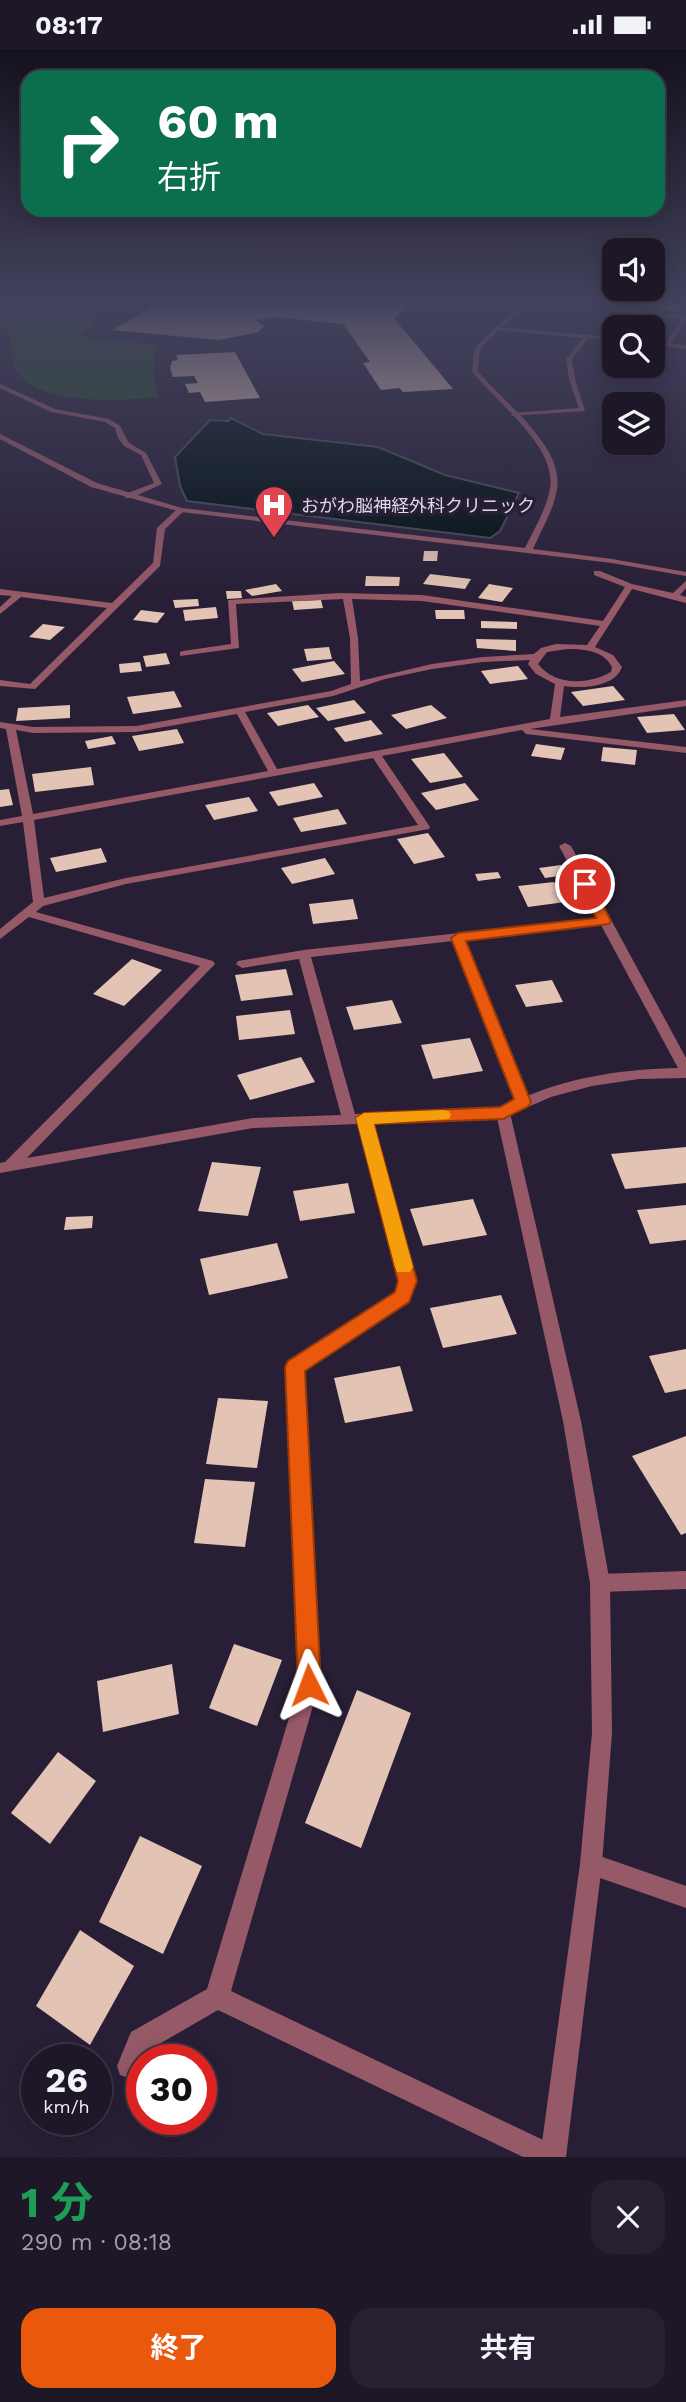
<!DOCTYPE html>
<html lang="ja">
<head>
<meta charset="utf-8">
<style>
	:root { --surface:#1e1728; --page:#262030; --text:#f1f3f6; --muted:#a19fa8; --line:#3c3645; --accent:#ea580c }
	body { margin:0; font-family:"Work Sans","Noto Sans JP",sans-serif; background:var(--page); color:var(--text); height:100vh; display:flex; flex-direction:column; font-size:26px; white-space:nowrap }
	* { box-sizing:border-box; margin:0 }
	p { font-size:23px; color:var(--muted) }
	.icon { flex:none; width:38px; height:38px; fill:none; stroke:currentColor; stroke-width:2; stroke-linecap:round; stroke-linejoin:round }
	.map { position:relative; height:2108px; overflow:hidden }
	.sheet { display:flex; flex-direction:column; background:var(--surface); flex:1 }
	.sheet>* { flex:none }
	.hud { position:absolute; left:21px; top:21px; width:644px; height:147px; border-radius:21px; box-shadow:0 4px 18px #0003,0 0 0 2px var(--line); background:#0b6e4f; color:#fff; overflow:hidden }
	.tools { position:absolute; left:602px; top:189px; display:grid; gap:14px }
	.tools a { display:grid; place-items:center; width:63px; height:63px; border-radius:14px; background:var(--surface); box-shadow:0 4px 18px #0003,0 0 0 2px var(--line); font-size:35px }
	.speed { position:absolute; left:21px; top:1995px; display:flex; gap:14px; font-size:35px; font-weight:700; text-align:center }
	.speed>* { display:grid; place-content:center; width:91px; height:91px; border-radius:50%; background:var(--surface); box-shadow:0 4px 18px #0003,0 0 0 2px var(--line); line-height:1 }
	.speed small { font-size:18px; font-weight:400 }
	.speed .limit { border:10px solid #d22; background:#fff; color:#111 }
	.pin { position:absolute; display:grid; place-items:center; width:60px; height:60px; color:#fff; margin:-30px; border:4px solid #fff; border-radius:50%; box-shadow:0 2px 7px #0007 }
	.me { position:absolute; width:77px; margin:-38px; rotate:357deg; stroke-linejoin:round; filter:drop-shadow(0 0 5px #0008) }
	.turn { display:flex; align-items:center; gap:24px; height:147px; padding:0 21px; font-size:32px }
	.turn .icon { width:91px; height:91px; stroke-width:2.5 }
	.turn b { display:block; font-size:49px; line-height:60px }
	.round { display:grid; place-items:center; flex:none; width:74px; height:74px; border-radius:21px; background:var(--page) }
	.headline { display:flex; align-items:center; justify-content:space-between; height:119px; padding:0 21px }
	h1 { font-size:42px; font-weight:700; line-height:52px; color:#1e9e55 }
	.cta { display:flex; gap:14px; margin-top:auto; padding:14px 21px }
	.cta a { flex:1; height:80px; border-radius:21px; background:var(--accent); color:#fff; font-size:28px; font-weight:700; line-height:80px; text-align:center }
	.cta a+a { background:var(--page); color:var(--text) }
	.status { display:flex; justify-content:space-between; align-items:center; height:49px; padding:0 35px; background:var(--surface); direction:ltr }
	.status svg { height:19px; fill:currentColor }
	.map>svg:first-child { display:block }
	.green { fill:#264d23 }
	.water { fill:#011013; stroke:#434c53; stroke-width:2 }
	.building { fill:#e3c3b3 }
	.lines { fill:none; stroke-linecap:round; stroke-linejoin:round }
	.tertiary-tunnel { stroke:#433b51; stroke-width:6; stroke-dasharray:6 2.5; stroke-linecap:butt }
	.minor { fill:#965967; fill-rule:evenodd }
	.tertiary { fill:#965967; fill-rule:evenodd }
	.route { fill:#ea580c; stroke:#983908; stroke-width:2 }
	.slow { fill:#f59e0b }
	.labels { text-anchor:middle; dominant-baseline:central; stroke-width:7; stroke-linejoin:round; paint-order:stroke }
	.far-poi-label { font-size:18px; fill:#ded9e8; stroke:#281f36; text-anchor:start }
</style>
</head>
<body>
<div class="status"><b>08:17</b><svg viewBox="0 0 49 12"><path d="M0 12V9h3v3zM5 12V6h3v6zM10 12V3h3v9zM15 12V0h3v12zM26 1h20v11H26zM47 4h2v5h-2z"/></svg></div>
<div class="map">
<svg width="686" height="2108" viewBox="0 0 686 2108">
	<rect width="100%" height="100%" fill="#281f36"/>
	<path class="green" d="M8 255H63L78 258 95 273 80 288 156 295 153 321 158 348C122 352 42 357 18 324 13 317 10 292 10 282L0 279V262Z"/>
	<path class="water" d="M231 369 263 385 378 398 445 426 519 444 500 482 490 489 187 452 180 437 175 408 210 371 228 372Z"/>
	<g class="building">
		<path d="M159 255 410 256 394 269 453 340 403 343 399 339 381 341 363 314 370 313 343 275 274 268 256 271 264 277 258 283 219 291 112 281Z"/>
		<path d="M650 255H681L676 262 647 259Z"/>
		<path d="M235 303 260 349 205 353 200 343 189 344 185 335 198 334 194 327 173 328 170 319 172 312 178 311 176 306Z"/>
		<path d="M424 502H438L437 512H423Z"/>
		<path d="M430 525 471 530 465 540 423 535Z"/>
		<path d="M366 527 400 528 399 537H365Z"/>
		<path d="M276 535 282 542 252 547 245 541Z"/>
		<path d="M489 535 513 539 502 553 478 549Z"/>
		<path d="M226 542H241L242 549 227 550Z"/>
		<path d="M198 550 199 557 175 559 173 551Z"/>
		<path d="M321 551 323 559 294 561 292 552Z"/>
		<path d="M216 558 218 569 185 572 183 561Z"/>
		<path d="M141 561 165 564 157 574 133 571Z"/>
		<path d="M435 561H464L465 570H436Z"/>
		<path d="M481 572 517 573V580L481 579Z"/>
		<path d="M43 575 65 578 50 591 29 588Z"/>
		<path d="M476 590 516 591V602L477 599Z"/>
		<path d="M329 598 332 610 307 612 304 600Z"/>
		<path d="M166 604 170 615 146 618 143 607Z"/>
		<path d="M334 612 345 625 302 633 292 620Z"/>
		<path d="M140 613 142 622 120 624 119 615Z"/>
		<path d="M518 617 528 630 490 635 481 622Z"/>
		<path d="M613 637 625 651 583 657 571 643Z"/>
		<path d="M174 642 182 658 133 665 127 648Z"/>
		<path d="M354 651 366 664 328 672 316 659Z"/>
		<path d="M70 656V669L16 672 18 659Z"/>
		<path d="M308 656 319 668 278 677 267 664Z"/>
		<path d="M431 656 447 669 406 680 391 666Z"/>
		<path d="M674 665 685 681 647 684 637 668Z"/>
		<path d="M371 671 383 685 345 693 334 679Z"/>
		<path d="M177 680 184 694 139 702 132 687Z"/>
		<path d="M112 687 116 695 88 700 85 692Z"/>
		<path d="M536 695 565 699 561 711 531 707Z"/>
		<path d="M603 698 637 701 635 716 601 712Z"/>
		<path d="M444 704 463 728 430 734 411 710Z"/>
		<path d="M91 718 94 736 35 743 32 725Z"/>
		<path d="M314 734 323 748 278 757 269 743Z"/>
		<path d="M465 734 479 751 436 761 421 744Z"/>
		<path d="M9 740 13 756 0 758V741Z"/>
		<path d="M249 748 258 762 214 771 205 756Z"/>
		<path d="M338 760 347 775 301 783 293 769Z"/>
		<path d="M428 784 445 808 414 815 397 790Z"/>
		<path d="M101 799 107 813 56 823 50 809Z"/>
		<path d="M325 809 335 825 292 835 281 819Z"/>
		<path d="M561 816 566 826 545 829 539 819Z"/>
		<path d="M498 823 501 829 478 832 475 825Z"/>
		<path d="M554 833 565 853 528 858 518 837Z"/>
		<path d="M353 850 358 870 313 875 309 855Z"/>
		<path d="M132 910 162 921 124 957 93 945Z"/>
		<path d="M286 920 293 946 241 952 235 926Z"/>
		<path d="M552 931 563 953 526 958 515 936Z"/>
		<path d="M392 951 402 974 354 981 346 958Z"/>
		<path d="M290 961 295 985 239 991 236 967Z"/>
		<path d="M470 989 483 1022 433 1030 421 996Z"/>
		<path d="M301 1008 315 1033 250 1051 237 1026Z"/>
		<path d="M686 1098V1134L625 1140 611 1105Z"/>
		<path d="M212 1113 261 1118 248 1167 198 1162Z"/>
		<path d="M348 1134 355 1164 300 1172 293 1142Z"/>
		<path d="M473 1150 487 1186 423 1197 410 1160Z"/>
		<path d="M686 1156V1191L650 1195 637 1161Z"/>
		<path d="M93 1167 92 1179 64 1181 66 1168Z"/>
		<path d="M277 1194 288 1229 209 1246 200 1210Z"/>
		<path d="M501 1246 517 1285 443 1299 430 1259Z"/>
		<path d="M686 1300V1340L665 1344 649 1307Z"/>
		<path d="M400 1317 413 1362 345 1374 334 1329Z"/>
		<path d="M218 1349 268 1352 257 1419 206 1415Z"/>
		<path d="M686 1387V1484L681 1486 632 1407Z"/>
		<path d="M205 1430 255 1433 245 1498 194 1494Z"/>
		<path d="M234 1595 282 1611 257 1677 209 1659Z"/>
		<path d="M172 1615 179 1665 103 1683 97 1632Z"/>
		<path d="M357 1641 411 1664 361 1799 305 1774Z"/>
		<path d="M58 1703 96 1732 50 1795 11 1764Z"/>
		<path d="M140 1787 202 1817 163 1905 99 1873Z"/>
		<path d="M80 1881 134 1917 90 1996 36 1957Z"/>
	</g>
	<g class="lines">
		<path class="tertiary-tunnel" d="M0 271 23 255"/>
		<g class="minor">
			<path d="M545 255 686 266V272L671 295 686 296V300L653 296V292L665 294 682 269Z"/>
			<path d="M496 278 614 288V292L588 289 572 310 575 330 585 362 511 367 513 364 579 359 569 330 566 310 583 289 498 281Z"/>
			<path d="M0 335 55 360 109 370 120 377 129 394 146 404 162 435 131 449H125V445L154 434 141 406 124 397 118 389 115 379 105 373 51 363 0 339Z"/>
			<path d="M178 459 185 461 165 480 160 517 35 640 0 637V631L30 635 107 559 21 548 0 565V558L12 547 0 546V540L112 554 153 514 157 479Z"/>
			<path d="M594 522H600L632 535 673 544 686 532V539L680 546 686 548V554L632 540 595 598 613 606 622 618C615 638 582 640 564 637L560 668 686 651V657L530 680 686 698V704L526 685 522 681 382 707 430 778 429 780 126 835 43 857 36 863 213 912 215 915 27 1109 253 1069 341 1066 299 910 242 919 236 915 238 912 304 901 598 869 559 797 565 794 571 797 686 1009V1029L639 1030 592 1037 551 1048 503 1069 373 1074 416 1232 409 1252 304 1321 319 1636 231 1942 560 2099 564 2108H523L218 1961 149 2001 144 2011H142L138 2026 129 2029 120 2026 117 2017 131 1983 207 1940 299 1636 287 1318 289 1313 396 1243 400 1232 358 1075 253 1079 0 1124V1114L5 1113 200 917 29 868 0 890V880L33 853 23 773 0 777V771L22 767 6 680 0 679V673L33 678 136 677 331 642 351 635 350 589 343 550 236 555 239 599 180 607V603L183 602 231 595 228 551 339 544 422 546 603 572 625 538 594 526ZM352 550 422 552 600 577 587 596 556 595 541 599 534 605 483 608 432 615 360 632 358 589ZM568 600C585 600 604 602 612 618L611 623C588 636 555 637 538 615L547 603ZM530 611 528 615 536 625 555 635 550 670 277 720 245 663 333 647 385 630 432 620 483 613ZM237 665 268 722 33 765 16 681 33 684 136 683ZM373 709 418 776 126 829 44 849 34 771ZM601 876 678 1019C626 1020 576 1027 527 1047L465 891ZM453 892 516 1052 501 1059 355 1065 311 908Z"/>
			<path d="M686 1522V1540L600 1543 593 1541 590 1534 593 1527 600 1525Z"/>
			<path d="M591 1804 686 1837V1859L583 1823 580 1815 583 1807Z"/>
		</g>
		<g class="tertiary">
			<path d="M520 255H526L484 295 480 302 478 322C502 353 564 396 557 440 554 461 541 481 533 500L612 510 686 523V527L612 514 181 463 91 438 0 390V385L2 386 97 434 182 459 525 499C534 480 546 461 550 440 557 396 496 354 472 322L474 302 480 293Z"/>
			<path d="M503 1059 510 1064 581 1372 610 1534 612 1684 602 1815 566 2108H540L580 1815 592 1684 590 1534 563 1372 496 1064Z"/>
		</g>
	</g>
	<linearGradient id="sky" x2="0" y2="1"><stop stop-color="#16111e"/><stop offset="0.46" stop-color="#42425d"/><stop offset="1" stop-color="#42425d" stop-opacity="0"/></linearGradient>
	<rect width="686" height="550" fill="url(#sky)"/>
	<path class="route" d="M585 831 592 835 611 872 609 875 466 892 531 1053 529 1057 503 1070 374 1075 417 1232 409 1253 305 1322 321 1636 318 1644 309 1647 301 1644 298 1636 285 1318 288 1312 395 1243 398 1232 356 1069 364 1064 500 1058 514 1050 451 889 458 884 596 869 578 835Z"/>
	<path class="slow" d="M443 1061 449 1062 451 1066 449 1070 374 1075 413 1218 410 1223H397L395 1218 356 1069 364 1064Z"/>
	<defs>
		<symbol id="hospital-pin" viewBox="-11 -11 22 30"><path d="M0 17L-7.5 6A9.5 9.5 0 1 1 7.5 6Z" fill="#e0444e" stroke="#281f36"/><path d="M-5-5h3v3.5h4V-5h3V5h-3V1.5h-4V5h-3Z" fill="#fff"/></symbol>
	</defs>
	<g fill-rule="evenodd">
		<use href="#hospital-pin" x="252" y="434" width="44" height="60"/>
	</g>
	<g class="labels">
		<g class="far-poi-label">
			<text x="301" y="456">おがわ脳神経外科クリニック</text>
		</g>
	</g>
</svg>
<div class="tools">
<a><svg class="icon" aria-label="sound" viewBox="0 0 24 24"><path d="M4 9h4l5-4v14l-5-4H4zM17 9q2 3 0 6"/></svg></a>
<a><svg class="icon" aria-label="search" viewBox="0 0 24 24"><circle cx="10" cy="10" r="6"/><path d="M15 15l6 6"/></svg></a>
<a><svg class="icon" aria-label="layers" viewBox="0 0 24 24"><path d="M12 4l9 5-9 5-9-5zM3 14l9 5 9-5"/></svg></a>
</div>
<div class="speed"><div>26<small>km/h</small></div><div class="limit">30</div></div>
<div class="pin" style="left:585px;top:835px;background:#d93025"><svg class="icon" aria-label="arrive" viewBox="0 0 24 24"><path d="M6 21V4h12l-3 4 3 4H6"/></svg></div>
<svg class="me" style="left:309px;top:1636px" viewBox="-20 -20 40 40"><path d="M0-17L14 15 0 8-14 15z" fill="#ea580c" stroke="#fff" stroke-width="4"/></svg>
<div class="hud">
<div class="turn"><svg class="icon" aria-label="right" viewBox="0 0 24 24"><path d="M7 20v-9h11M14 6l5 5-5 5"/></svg><div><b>60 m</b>右折</div></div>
</div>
</div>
<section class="sheet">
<div class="headline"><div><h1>1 分</h1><p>290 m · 08:18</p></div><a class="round"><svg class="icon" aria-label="close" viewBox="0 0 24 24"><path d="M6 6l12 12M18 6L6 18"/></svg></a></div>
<div class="cta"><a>終了</a><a>共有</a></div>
</section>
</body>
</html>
